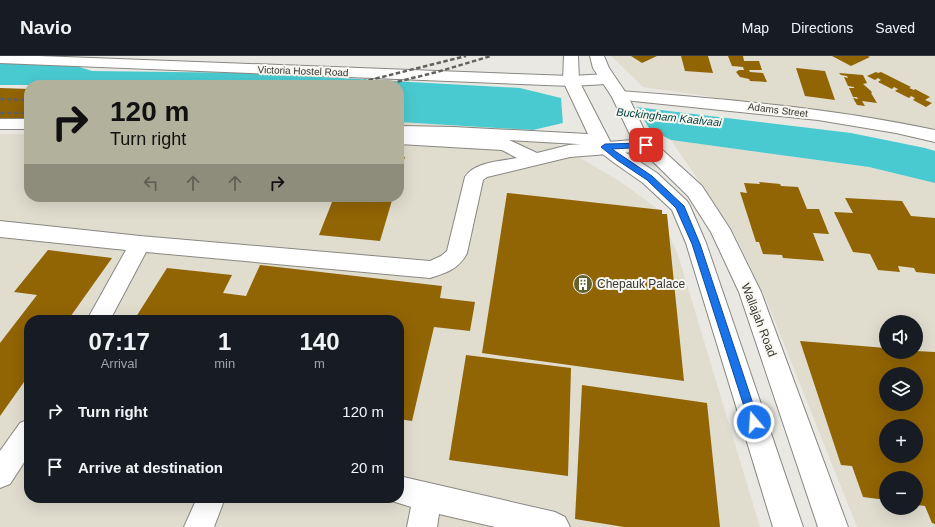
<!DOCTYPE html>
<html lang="en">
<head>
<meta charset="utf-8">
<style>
	:root { --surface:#171b24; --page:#242831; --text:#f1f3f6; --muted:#9ea1a6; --line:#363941 }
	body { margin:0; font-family:Helvetica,sans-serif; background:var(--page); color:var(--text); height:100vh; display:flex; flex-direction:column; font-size:15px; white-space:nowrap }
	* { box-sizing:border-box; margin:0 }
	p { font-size:13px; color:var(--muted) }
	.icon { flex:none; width:22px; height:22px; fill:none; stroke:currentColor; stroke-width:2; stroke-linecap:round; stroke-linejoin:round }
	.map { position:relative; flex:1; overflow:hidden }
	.sheet { position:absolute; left:24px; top:259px; width:380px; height:188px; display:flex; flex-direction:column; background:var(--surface); border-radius:16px; box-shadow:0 4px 16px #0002 }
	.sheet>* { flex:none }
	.guide { position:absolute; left:24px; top:24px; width:380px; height:122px; border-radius:16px; box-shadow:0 4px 16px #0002; background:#b2b19c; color:#111; overflow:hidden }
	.fabs { position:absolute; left:879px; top:259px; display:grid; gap:8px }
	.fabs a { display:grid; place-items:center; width:44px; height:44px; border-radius:50%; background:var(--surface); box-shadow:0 4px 16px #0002; font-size:20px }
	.pin { position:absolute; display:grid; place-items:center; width:34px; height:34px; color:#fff; margin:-17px; border-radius:8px; box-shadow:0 2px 6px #0006 }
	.me { position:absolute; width:44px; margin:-22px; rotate:342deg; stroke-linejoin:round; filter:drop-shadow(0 0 3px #0008) }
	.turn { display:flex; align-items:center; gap:14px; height:84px; padding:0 20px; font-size:18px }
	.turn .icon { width:52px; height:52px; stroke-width:2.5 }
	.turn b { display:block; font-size:28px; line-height:34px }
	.lanes { display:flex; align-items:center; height:38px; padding:0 20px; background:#0003; justify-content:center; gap:20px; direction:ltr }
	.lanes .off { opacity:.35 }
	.eta { display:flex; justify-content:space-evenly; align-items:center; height:68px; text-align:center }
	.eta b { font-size:24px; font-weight:700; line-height:28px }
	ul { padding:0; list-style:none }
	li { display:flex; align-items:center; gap:12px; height:56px; padding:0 20px }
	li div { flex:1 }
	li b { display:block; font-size:15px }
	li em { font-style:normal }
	header { display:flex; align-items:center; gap:24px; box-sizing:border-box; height:56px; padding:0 20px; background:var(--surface); border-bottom:1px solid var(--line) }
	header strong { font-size:19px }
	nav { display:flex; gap:22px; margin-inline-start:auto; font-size:14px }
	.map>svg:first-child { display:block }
	.built { fill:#e0ddcf; fill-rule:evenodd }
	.water { fill:#49cad0 }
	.pier { fill:#eae8e2 }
	.building { fill:#916404; fill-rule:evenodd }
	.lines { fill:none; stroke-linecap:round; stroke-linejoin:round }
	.minor-casing { stroke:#898782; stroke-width:2 }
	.major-casing { stroke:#898782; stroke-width:2 }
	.minor { fill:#fff; fill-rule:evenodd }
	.major { fill:#fff; fill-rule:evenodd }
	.rail { stroke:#62615e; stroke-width:2.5; stroke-dasharray:4.5 2.5; stroke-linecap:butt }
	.route { fill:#1a73e8; stroke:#114b97 }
	.labels { text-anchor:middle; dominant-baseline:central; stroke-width:4; stroke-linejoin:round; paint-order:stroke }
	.far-street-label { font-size:10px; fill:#383735; stroke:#f7f6ef }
	.far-water-label { font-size:11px; font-style:italic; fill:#024042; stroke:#f7f6ef }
	.poi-label { font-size:12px; fill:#383735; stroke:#f7f6ef; text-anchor:start }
	.street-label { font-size:12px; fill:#383735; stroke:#f7f6ef }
</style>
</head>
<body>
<header>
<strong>Navio</strong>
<nav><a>Map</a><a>Directions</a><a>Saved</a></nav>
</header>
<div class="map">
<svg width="935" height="471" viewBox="0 0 935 471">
	<rect width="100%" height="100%" fill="#eae8e2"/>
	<g class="built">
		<path d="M611 0H935V73L643 31Z"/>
		<path d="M399 66 533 74 621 126 659 154 679 202 760 471H0V78H29V141H399ZM29 264H399V442H29Z"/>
		<path d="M671 84 869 111 935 127V471H857L768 248 735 179ZM886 266H916V296H886ZM886 318H916V348H886ZM886 370H916V400H886ZM886 422H916V452H886Z"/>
	</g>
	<path class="water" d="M0 7 73 9 92 15 251 17 520 32 561 42 851 77 925 92 935 95V127L869 111 671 84 651 74 563 67 533 74 399 66V29H0Z"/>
	<path class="pier" d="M561 41 635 49 652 77 563 69Z"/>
	<g class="building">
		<path d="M631 0H657L642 7Z"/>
		<path d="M681 0H708L713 17 685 15Z"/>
		<path d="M728 0H743L744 5H759L762 14H749L750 16 763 17 767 26 750 25 749 23 740 21 736 16 739 14H744L743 11 732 10Z"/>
		<path d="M832 0H868L870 1 851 10Z"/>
		<path d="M796 12 825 15 835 44 805 40Z"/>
		<path d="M876 16 878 17 881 16 911 31 909 32 914 34 915 33 930 41 925 44 932 47 926 51 913 44 915 42 911 40 909 42 895 35 898 33 894 31 892 33 878 26 881 24 878 22 875 24 867 20Z"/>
		<path d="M839 17 863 19 867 27 863 28 871 35 872 37H871L877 47 862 45 865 50 857 49 853 42 858 43 857 41H853L849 32H854V31L848 30 844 21 848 22 847 20 841 19Z"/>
		<path d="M0 32 29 33V64L0 63Z"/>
		<path d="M399 100 405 101 399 118Z"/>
		<path d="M759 126 780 128 781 130 798 131 807 153H819L829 178 813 177 824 205 783 202 782 199 763 198 759 186H756L740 136 747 137 744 127 760 128Z"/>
		<path d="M507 137 662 154V158H667L684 325 482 297Z"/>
		<path d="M334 141H393L380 185 319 179Z"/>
		<path d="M845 142 902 145 911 160 935 162V218L916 216 914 212 898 210 900 216 878 214 870 198 853 196 834 156 853 157Z"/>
		<path d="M48 194 112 202 68 264H29V319L0 360V287L37 239 14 236Z"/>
		<path d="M260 209 442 230 440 242 475 246 470 275 434 271 412 365 399 363V264H134L167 212 232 219 223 237 246 240Z"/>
		<path d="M800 285 886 292V296H916V295L935 296V468L932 467 925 450 916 449V422H886V444L863 441 852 410 841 409ZM886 318H916V348H886ZM886 370H916V400H886Z"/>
		<path d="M466 299 571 312 568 420 449 404Z"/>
		<path d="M582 329 707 347 720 471H624L575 463Z"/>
	</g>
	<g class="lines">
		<defs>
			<g id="minor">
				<path d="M0 0H39L571 20 607 18 613 20 615 23 613 26 607 28 571 30 0 7Z"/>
				<path d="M620 35C726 43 831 52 935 74V86L896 77 818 64 614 43 612 40 614 37Z"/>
				<path d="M399 76 505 82 537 97 569 89 646 83 652 85 655 89 652 93 646 95 570 101 487 121 483 124 467 197C459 213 446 217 430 222L146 196 110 264H87L126 194 0 181V165L140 180 430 205 441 200 447 195 465 121C474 106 501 105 517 102L502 94 399 88Z"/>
				<path d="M29 363V399L10 428 0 432V395L20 367Z"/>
				<path d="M399 420 555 456 565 461 570 471H495L439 458 437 471H407L411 451 389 444 388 442H399Z"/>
				<path d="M197 442H225L214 471H184Z"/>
			</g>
			<g id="major">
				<path d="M564 0H578L579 25 611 87 657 117 687 145 690 150 706 187 803 471H773L686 187 672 154 643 127 613 106 599 95 595 89 453 81 399 80V70L453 71 588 78 563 25Z"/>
				<path d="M590 0H604L609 12 628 40 647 80 702 130 730 173 761 236 848 471H818L739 236 711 176 688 140 634 87 612 41 593 12Z"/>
				<rect x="0" y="63" width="29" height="10"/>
			</g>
		</defs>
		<use href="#minor" class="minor-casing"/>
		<use href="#major" class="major-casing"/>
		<use href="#minor" class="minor"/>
		<use href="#major" class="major"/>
		<g class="rail">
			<path d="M341 29 370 24 466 0"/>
			<path d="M384 29 437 16 491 0"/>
			<path d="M0 43 29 44"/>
			<path d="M0 57H29"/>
		</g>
	</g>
	<path class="route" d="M646 87H649V91L612 93 652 120 684 150 700 188 759 366 758 370 754 372 750 370 749 366 692 188 676 152 647 124 617 104 601 91 605 88Z"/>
	<defs>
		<symbol id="building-disc" viewBox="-11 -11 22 22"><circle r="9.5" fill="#64612e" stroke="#f7f6ef"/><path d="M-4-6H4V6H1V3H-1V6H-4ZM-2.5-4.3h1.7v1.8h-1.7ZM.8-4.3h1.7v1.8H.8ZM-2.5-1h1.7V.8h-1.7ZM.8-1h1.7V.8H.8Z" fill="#fff"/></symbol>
	</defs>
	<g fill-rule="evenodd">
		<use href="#building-disc" x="572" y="217" width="22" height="22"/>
	</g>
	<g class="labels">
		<g class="far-street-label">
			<text transform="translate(303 15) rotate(2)">Victoria Hostel Road</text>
			<text transform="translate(778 54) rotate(7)">Adams Street</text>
		</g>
		<g class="far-water-label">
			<text transform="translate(669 61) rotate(6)">Buckingham Kaalvaai</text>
		</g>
		<g class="poi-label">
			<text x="597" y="228">Chepauk Palace</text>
		</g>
		<g class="street-label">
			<text transform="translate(759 264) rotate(69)">Wallajah Road</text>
		</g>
	</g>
</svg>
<div class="fabs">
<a><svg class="icon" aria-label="sound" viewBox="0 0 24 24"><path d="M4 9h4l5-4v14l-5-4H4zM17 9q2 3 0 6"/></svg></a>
<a><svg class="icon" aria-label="layers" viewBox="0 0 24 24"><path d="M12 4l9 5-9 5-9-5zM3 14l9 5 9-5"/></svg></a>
<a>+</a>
<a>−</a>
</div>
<div class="pin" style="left:646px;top:89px;background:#d93025"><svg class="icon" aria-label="arrive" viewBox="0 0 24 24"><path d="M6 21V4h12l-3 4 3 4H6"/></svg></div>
<svg class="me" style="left:754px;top:366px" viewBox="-20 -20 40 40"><circle r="17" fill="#1a73e8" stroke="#fff" stroke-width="3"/><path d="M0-11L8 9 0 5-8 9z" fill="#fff"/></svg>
<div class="guide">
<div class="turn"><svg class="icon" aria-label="right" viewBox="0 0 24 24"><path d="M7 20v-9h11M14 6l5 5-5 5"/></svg><div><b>120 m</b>Turn right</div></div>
<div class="lanes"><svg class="icon off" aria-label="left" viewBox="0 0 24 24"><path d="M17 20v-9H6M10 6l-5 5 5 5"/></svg><svg class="icon off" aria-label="ahead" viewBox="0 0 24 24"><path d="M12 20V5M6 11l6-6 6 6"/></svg><svg class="icon off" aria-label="ahead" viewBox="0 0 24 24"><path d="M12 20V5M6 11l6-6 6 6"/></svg><svg class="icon" aria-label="right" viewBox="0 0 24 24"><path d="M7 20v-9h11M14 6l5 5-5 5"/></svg></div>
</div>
<section class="sheet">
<div class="eta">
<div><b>07:17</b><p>Arrival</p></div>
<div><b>1</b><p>min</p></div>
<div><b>140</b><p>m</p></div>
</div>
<ul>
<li><svg class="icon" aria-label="right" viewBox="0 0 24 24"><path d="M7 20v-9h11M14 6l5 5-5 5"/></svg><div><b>Turn right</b></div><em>120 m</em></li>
<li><svg class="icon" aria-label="arrive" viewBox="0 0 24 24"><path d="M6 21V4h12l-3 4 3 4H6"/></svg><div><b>Arrive at destination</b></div><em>20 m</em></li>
</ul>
</section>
</div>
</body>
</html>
